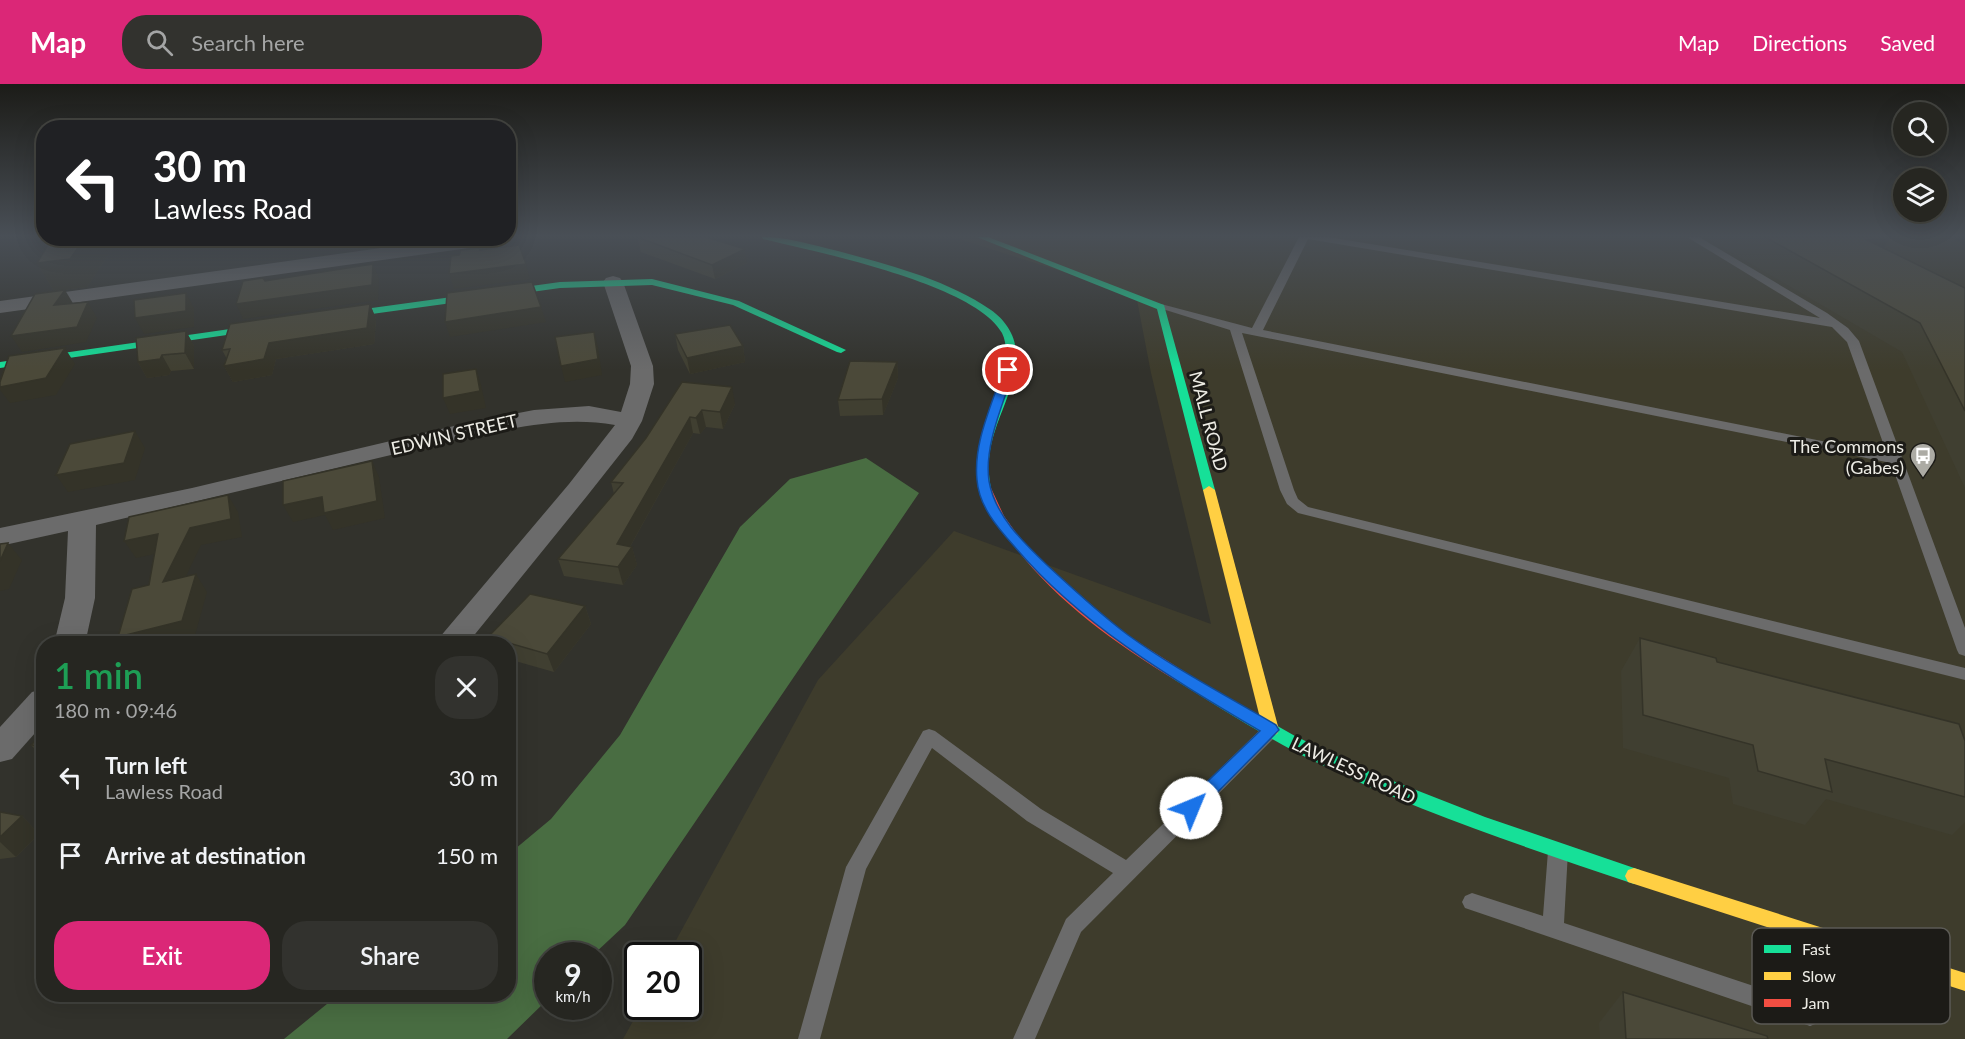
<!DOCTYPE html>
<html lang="en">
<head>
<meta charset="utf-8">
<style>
	:root { --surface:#262621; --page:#32322e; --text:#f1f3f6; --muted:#a4a5a5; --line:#42433f; --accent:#db2777 }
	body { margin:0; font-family:Lato,sans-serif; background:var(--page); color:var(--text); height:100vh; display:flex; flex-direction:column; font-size:22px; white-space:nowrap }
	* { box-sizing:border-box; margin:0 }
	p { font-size:20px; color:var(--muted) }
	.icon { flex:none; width:33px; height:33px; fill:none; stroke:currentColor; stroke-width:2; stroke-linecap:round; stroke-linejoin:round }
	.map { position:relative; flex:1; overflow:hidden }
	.side { position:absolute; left:36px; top:552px; width:480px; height:366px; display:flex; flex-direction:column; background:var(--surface); border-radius:24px; box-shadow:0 6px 24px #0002,0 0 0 2px var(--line) }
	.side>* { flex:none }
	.hud { position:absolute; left:36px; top:36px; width:480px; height:126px; border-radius:24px; box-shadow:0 6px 24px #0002,0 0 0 2px var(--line); background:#202124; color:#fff; overflow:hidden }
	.tools { position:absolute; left:1893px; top:18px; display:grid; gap:12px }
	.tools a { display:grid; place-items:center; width:54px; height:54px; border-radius:50%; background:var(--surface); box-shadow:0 6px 24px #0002,0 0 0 2px var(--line); font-size:30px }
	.speed { position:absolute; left:534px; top:858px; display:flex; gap:12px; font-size:30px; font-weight:700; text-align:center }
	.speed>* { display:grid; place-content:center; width:78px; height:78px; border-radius:50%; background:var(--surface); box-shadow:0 6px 24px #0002,0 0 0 2px var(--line); line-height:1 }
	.speed small { font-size:15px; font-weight:400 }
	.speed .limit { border:3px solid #111; border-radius:9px; background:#fff; color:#111 }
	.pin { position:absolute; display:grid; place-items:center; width:51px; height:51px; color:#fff; margin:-26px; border:3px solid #fff; border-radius:50%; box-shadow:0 2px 6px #0007 }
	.me { position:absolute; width:66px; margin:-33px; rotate:45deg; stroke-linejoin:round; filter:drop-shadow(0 0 4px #0008) }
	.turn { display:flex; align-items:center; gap:21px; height:126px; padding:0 18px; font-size:27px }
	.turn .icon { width:78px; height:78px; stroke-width:2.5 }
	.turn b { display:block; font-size:42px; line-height:51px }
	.round { display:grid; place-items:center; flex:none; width:63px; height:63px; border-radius:24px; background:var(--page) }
	.head { display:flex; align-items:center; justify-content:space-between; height:102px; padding:0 18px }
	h1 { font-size:36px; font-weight:600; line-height:45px; color:#1e9e55 }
	.button { display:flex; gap:12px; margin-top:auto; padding:12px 18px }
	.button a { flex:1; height:69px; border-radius:24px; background:var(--accent); color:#fff; font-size:24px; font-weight:600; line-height:69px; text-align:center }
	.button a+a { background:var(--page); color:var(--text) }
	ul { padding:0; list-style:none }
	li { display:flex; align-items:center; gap:18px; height:78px; padding:0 18px }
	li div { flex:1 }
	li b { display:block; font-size:22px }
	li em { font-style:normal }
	header { display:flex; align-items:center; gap:36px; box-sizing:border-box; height:84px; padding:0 30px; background:var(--accent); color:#fff }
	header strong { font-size:28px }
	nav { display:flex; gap:33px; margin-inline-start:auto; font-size:21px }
	.search { width:420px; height:54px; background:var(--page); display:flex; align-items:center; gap:15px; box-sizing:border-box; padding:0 21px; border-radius:24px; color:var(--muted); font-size:22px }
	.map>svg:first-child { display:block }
	.built { fill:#3e3c2c }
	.forest { fill:#496d42 }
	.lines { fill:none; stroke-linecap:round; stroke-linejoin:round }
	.lane { fill:#6b6b6b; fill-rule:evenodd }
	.street { fill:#6b6b6b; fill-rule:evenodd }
	.fast { fill:#16e098; fill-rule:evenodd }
	.slow { fill:#ffcf43; fill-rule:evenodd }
	.jam { fill:#f24e42; fill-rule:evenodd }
	.wall { fill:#403f31 }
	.shaded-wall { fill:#343328 }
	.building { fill:#4b4939; stroke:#343328; stroke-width:1.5 }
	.route { fill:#1a73e8; stroke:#114b97; stroke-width:1.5 }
	.labels { text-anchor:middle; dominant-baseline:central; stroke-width:6; stroke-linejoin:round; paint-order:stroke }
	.street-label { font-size:18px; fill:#edece5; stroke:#1c1b17 }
	.poi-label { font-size:18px; fill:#edece5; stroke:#1c1b17; text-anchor:end }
	.key { fill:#1c1b17; stroke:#5b5a55; stroke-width:1.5 }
	.key-label { font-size:16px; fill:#edece5 }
</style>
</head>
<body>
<header>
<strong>Map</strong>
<div class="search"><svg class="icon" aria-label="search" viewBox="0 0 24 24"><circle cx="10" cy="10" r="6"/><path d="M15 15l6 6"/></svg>Search here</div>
<nav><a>Map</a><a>Directions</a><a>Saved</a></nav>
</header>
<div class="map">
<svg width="1965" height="955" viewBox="0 0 1965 955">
	<rect width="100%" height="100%" fill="#32322c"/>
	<path class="built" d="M953 153H1951L1965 162V955H623L641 923 688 922V872L668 871 818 596 954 447 1211 540 1151 289 1136 211Z"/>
	<path class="forest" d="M866 374 919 409 625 841 593 871 548 872 547 916 507 955H284L338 911 508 910 509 770 551 735 620 651 740 443 790 395Z"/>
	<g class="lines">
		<g class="lane">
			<path d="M1299 153H1328L1820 234 1687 153H1699L1827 229 1848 244 1859 257 1965 544V572L1959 570 1957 566 1891 379 1242 249 1294 406 1298 415 1308 423 1965 584V596L1298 429 1287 420 1280 406 1230 246 1156 223 1161 220 1252 244ZM1308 155 1832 243 1847 258 1887 370 1263 246Z"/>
			<path d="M1271 639 1277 641 1280 646 1277 651 1081 848 1035 955H1013L1066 835 1113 789 1027 737 932 664 866 785 820 955H798L846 783 923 647 929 645 935 647 1041 725 1126 776 1265 641Z"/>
			<path d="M1558 759 1565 761 1568 767 1564 839 1793 915 1769 843 1772 836 1779 834 1786 836 1821 931 1818 939 1810 942 1465 824 1462 818 1465 812 1472 809 1543 832 1548 767 1551 761Z"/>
		</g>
		<g class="street">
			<path d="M453 154H507L505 158 498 160 0 229V217Z"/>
			<path d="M613 192 620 194 623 198 653 282 654 300 642 337 632 355 587 412 467 560H434L569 400 615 341C567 332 519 343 471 352L96 441 95 514 85 560H54L65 514 68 447 0 462V444L192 404 471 338 534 326 589 322 621 328 630 300 631 282 603 198 606 194Z"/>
			<path d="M44 605V639L12 675 0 678V643L32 608Z"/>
		</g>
		<g class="fast">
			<path d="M762 153C787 153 813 161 838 167 889 181 946 195 991 226 1004 235 1015 250 1016 267 1018 316 979 349 991 404L989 407H981L979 404C969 358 997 324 1005 281 1006 271 1007 259 1002 249 975 200 817 168 763 155Z"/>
			<path d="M977 153H988L1164 221 1215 406 1213 409 1209 410 1203 406 1157 225Z"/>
			<path d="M652 195 739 217 846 266 841 269 837 268 733 221 652 201 560 204 328 236 323 233 328 230 560 198Z"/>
			<path d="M271 239 275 240V244L0 284V278Z"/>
			<path d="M1180 586 1295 652 1370 688 1485 733 1640 786 1643 792 1640 798 1634 800C1528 764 1421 729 1320 680 1270 656 1222 625 1175 596L1172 592 1175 588Z"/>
		</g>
		<g class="slow">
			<path d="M1209 402 1215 406 1279 646 1277 650 1271 652 1265 650 1263 646 1203 406Z"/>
			<path d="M1634 784 1965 889V907L1628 798 1625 792 1628 786Z"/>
		</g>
		<path class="jam" d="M985 400 991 404 1004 432 1022 457 1072 508 1130 553 1185 588 1188 592 1185 596H1175C1095 547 1019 490 979 404Z"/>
	</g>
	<g class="wall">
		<path d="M40 153H44V154H119L87 203 54 207 37 179 46 163Z"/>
		<path d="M637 153 747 179 715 195 641 168Z"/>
		<path d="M1705 153H1890L1884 164 1965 204V404L1902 268Z"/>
		<path d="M370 220 376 235 374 260 276 275 272 291 233 298 224 282 227 275 222 266Z"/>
		<path d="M186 247 194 262V285L171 287 169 291 147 294 138 278Z"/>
		<path d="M675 250 743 262 745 278 690 290 678 266Z"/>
		<path d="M897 278 898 294 883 331 840 332 838 316Z"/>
		<path d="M682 298 735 320 723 345 706 343 700 350 693 349 630 463H632L637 481 623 501 564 492 558 475 614 410 611 398 646 354Z"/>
		<path d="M585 522 591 540 554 588 508 575V560H490L488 553Z"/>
		<path d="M1640 554 1965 657V738L1952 751 1826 715 1805 741 1733 720 1729 694 1623 664 1621 587Z"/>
		<path d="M44 649V675L31 661Z"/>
		<path d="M0 728 22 732 39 750 16 773 0 775Z"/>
		<path d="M44 864V884L33 875Z"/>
		<path d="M1623 908 1768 955H1600L1599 939Z"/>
	</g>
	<g class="shaded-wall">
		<path d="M1890 153 1875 180 1867 156Z"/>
		<path d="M85 154H119L87 203 54 207 37 179Z"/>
		<path d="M745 165 747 179 715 195 712 181Z"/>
		<path d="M373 180 379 195 378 216 243 235 236 220Z"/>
		<path d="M526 180 530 195 454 205 449 190Z"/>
		<path d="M65 206 74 221H54Z"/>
		<path d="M186 209 194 224V243L144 250 135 234Z"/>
		<path d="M88 218 97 234 86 258 22 268 11 252Z"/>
		<path d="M370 220 376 235 374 260 276 275 272 291 233 298 224 282 269 259Z"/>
		<path d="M541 223 546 238 450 253 445 238Z"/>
		<path d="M186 247 194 262V285L185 269Z"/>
		<path d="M594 248 598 263 602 291 565 298 561 282Z"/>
		<path d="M743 262 745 278 690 290 687 274Z"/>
		<path d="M65 264 75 280 56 311 10 319 0 306V303Z"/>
		<path d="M162 271 171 287 169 291 147 294 138 278Z"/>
		<path d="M897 278 898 294 883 331 882 315Z"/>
		<path d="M476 285 481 301 486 324 450 330 443 314Z"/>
		<path d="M732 303 735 320 723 345 720 328Z"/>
		<path d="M702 326 706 343 700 350 696 334Z"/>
		<path d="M690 333 693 349 622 477 617 460Z"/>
		<path d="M135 347 145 364 135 396 68 408 56 391Z"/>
		<path d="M372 377 379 393 385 434 333 446 325 431 293 438 283 421 322 413Z"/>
		<path d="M228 411 238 428 242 453 201 461 175 515 163 498 190 444Z"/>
		<path d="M158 450 169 467 136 474 124 457Z"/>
		<path d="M8 459 22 476 9 505 0 507V477Z"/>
		<path d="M632 463 637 481 623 501 618 483Z"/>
		<path d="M196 490 207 508 194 555 175 560H123L118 553Z"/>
		<path d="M585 522 591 540 554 588 547 570Z"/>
		<path d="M22 732 39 750 16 773 0 758V753Z"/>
	</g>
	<g class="building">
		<path d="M41 153H44V154H85L70 175 37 179 49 159Z"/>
		<path d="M637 153H706L745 165 712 181Z"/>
		<path d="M1765 153H1889L1867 156 1965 204V327L1920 239Z"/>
		<path d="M519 161 526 180 449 190 451 172 459 171 461 166 480 164V166Z"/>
		<path d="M373 180 372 201 236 220 243 197 263 194 265 197Z"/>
		<path d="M532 198 541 223 445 238 447 209Z"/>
		<path d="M65 206 54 221 88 218 77 243 11 252 35 210Z"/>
		<path d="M186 209V227L135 234 134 216Z"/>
		<path d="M370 220 367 244 269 259 264 275 224 282 230 265 222 266 230 240Z"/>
		<path d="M730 241 743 262 687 274 675 250Z"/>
		<path d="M186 247 185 269 162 271 160 275 138 278 136 254Z"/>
		<path d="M594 248 598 275 561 282 555 253Z"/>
		<path d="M65 264 46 294 0 303V298L9 272Z"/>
		<path d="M850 277 897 278 882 315 838 316Z"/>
		<path d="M476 285 480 307 443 314V290Z"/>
		<path d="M682 298 732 303 720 328 702 326 696 334 690 333 617 460 632 463 618 483 558 475 623 399 611 398 646 354Z"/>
		<path d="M135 347 124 379 56 391 70 360Z"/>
		<path d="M372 377 377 417 324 429 322 413 283 421V397Z"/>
		<path d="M228 411 231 435 190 444 163 498 196 490 182 537 118 553 132 505 149 501 158 450 124 457 129 433Z"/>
		<path d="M8 459 0 477V460Z"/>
		<path d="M530 510 585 522 547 570 488 553Z"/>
		<path d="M1640 554 1716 574 1717 578 1959 640 1965 657V713L1825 675 1832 708 1758 687 1753 661 1643 631Z"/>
		<path d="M44 649V662L31 661Z"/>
		<path d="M0 728 22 732 0 753Z"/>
		<path d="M44 864V877L33 875Z"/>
		<path d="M1623 908 1767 952 1768 955H1626Z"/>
	</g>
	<linearGradient id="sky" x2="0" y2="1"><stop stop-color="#1c1c18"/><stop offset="0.53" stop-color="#494f56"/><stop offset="1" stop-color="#494f56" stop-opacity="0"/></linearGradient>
	<rect width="1965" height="286" fill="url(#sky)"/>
	<path class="route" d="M1008 283 1014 286C1003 321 984 361 989 397 995 432 1024 459 1048 482 1074 506 1100 530 1128 551 1175 585 1227 612 1276 641L1279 646 1197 729 1191 731 1185 729 1182 724 1185 719 1260 647C1171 594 1082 542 1014 462 997 443 979 422 977 396 973 359 992 321 1003 286Z"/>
	<defs>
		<symbol id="bus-pin" viewBox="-11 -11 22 30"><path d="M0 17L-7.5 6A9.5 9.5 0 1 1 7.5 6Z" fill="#acaba4" stroke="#1c1b17"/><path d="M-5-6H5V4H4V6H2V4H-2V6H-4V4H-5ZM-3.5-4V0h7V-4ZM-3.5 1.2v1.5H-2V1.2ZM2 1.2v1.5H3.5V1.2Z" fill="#fff"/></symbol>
	</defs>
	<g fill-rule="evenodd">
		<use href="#bus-pin" x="1908" y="357" width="30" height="40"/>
	</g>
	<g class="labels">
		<g class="street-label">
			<text transform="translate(1209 337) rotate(75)">MALL ROAD</text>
			<text transform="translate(454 350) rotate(-13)">EDWIN STREET</text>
			<text transform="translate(1354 686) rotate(25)">LAWLESS ROAD</text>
		</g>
		<g class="poi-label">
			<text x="1904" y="362">The Commons<tspan x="1904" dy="21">(Gabes)</tspan></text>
		</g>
	</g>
	<rect x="1752" y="844" width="198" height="96" rx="9" class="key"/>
	<rect x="1764" y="861" width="27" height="8" fill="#16e098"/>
	<rect x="1764" y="888" width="27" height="8" fill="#ffcf43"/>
	<rect x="1764" y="915" width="27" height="8" fill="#f24e42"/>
	<g class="key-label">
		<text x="1802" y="871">Fast</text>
		<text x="1802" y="898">Slow</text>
		<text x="1802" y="925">Jam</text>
	</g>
</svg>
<div class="tools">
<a><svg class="icon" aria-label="search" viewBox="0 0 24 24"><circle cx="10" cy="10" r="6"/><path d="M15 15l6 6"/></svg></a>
<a><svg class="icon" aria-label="layers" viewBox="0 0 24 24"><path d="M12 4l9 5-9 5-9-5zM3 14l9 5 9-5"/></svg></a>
</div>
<div class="speed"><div>9<small>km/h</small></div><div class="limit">20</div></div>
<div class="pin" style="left:1008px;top:286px;background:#d93025"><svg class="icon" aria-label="arrive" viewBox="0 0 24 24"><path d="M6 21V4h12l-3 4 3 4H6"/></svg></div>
<svg class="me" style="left:1191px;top:724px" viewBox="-20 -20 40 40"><circle r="19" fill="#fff"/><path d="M0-13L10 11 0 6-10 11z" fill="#1a73e8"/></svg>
<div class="hud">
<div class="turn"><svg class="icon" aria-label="left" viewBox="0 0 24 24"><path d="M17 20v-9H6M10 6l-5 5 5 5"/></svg><div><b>30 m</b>Lawless Road</div></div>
</div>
<section class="side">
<div class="head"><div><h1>1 min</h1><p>180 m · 09:46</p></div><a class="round"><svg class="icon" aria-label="close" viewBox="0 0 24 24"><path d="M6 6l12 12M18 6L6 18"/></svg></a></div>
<ul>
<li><svg class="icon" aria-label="left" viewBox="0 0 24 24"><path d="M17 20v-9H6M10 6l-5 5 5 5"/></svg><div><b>Turn left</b><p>Lawless Road</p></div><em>30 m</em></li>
<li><svg class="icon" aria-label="arrive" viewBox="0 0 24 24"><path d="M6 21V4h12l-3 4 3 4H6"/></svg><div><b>Arrive at destination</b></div><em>150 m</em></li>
</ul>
<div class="button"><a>Exit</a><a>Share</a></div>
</section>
</div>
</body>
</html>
